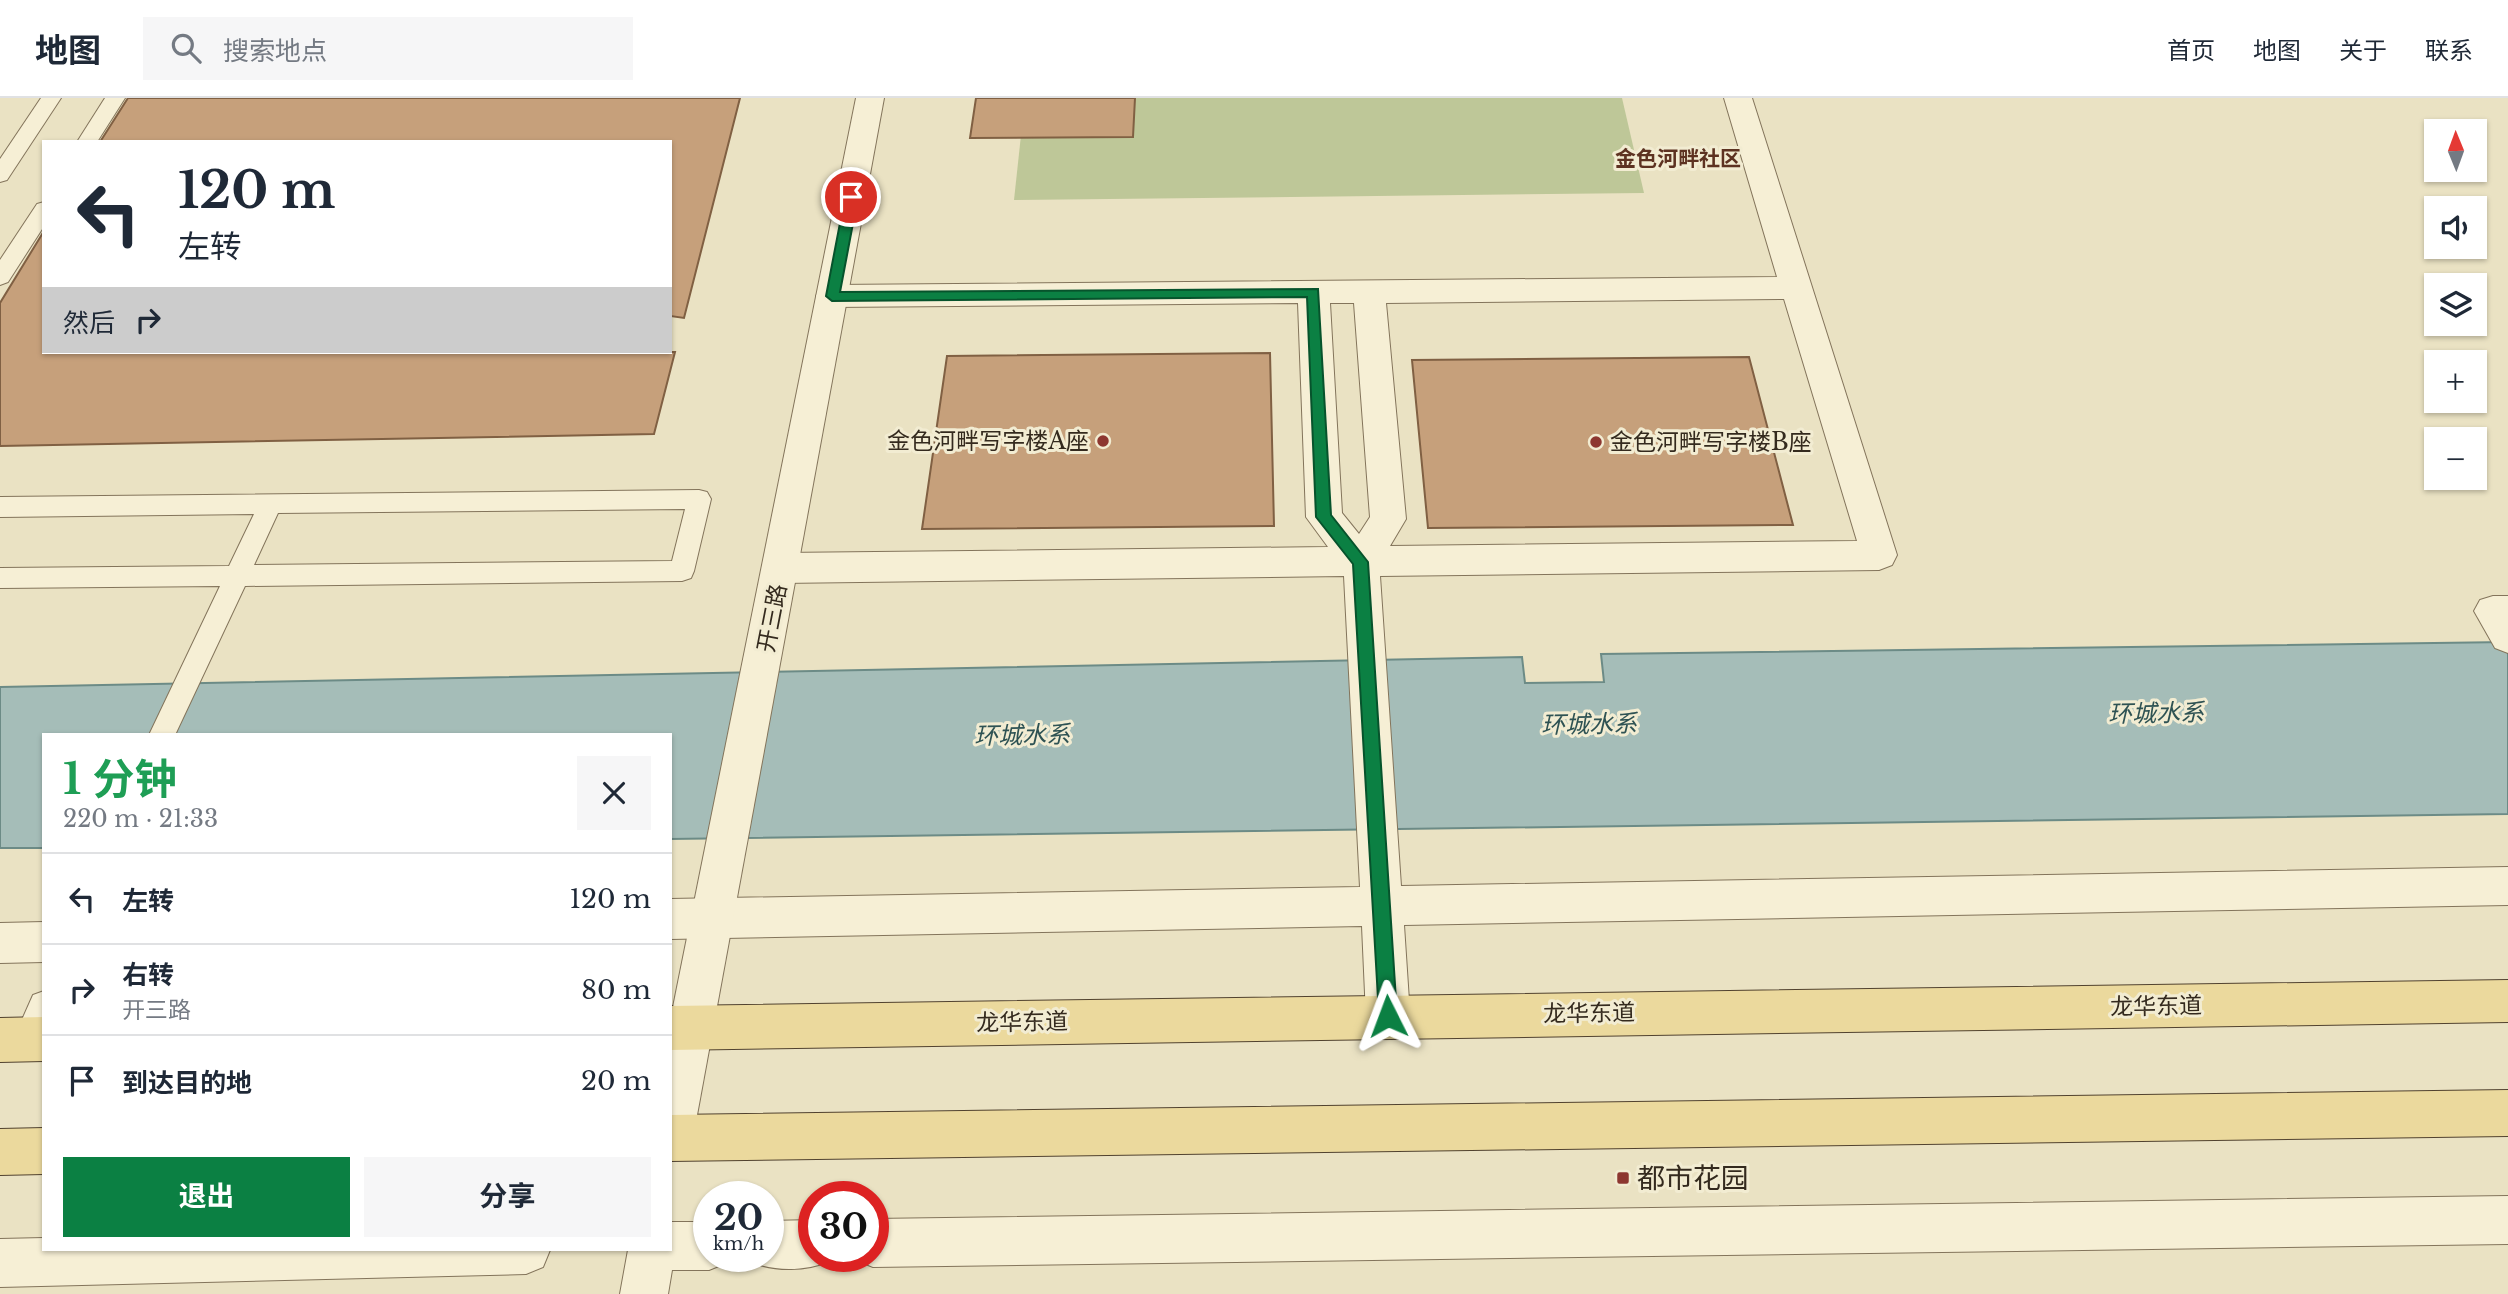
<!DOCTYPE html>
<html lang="zh">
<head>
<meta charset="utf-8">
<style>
	:root { --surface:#fff; --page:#f6f6f7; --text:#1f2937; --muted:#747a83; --line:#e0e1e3; --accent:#0b8043 }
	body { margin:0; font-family:"Libre Baskerville","Noto Sans SC",serif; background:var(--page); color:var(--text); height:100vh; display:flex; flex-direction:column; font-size:26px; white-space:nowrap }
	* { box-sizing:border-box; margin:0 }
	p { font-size:23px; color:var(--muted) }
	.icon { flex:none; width:38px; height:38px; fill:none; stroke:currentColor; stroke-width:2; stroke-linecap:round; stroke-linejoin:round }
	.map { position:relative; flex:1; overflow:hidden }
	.panel { position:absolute; left:42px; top:635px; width:630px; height:518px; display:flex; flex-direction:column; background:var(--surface); border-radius:0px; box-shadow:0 2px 5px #0004 }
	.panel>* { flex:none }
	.hud { position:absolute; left:42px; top:42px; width:630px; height:214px; border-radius:0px; box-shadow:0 2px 5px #0004; background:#fff; color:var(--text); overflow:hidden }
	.needle { width:46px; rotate:359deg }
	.buttons { position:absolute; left:2424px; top:21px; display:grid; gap:14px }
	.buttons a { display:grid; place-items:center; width:63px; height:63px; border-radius:0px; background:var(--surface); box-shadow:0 2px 5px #0004; font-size:35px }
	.speed { position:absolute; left:693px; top:1083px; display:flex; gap:14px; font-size:35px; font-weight:700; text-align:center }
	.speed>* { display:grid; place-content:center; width:91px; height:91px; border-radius:50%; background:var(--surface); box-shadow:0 2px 5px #0004; line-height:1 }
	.speed small { font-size:18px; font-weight:400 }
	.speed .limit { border:10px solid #d22; background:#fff; color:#111 }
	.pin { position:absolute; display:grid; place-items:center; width:60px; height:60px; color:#fff; margin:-30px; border:4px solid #fff; border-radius:50%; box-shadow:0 2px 7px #0007 }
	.me { position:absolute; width:77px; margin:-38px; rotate:357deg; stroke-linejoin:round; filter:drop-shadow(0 0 5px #0008) }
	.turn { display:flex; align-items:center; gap:24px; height:147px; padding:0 21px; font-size:32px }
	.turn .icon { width:91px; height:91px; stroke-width:2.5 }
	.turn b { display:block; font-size:49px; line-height:60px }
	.then { display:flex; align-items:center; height:66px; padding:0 21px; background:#0003; gap:14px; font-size:26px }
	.round { display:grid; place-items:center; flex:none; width:74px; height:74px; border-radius:0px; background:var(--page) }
	.overview { display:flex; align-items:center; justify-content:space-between; height:119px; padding:0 21px }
	h1 { font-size:42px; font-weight:700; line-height:52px; color:#1e9e55 }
	.cta { display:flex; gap:14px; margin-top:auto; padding:14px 21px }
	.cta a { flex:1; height:80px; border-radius:0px; background:var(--accent); color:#fff; font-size:28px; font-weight:700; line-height:80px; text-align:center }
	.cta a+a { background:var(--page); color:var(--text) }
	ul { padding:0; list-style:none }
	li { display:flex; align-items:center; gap:21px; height:91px; padding:0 21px; border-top:2px solid var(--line) }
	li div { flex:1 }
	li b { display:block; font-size:26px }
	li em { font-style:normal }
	header { display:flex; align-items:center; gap:42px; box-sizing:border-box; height:98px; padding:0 35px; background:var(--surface); border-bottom:2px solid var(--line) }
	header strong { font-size:33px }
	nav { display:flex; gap:38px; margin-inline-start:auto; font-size:24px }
	.search { width:490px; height:63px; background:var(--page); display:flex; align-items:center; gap:18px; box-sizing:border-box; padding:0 24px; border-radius:0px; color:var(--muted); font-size:26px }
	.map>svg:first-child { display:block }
	.green { fill:#bec798 }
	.water { fill:#a5bdb8; stroke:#6c8b86; stroke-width:2 }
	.building { fill:#c6a07b; stroke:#806043; stroke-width:2 }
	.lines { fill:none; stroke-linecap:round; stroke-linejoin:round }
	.service-casing { stroke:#83745b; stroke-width:2 }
	.minor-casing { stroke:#83745b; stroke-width:2 }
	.tertiary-casing { stroke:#83745b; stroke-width:2 }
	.primary-casing { stroke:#51422f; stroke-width:2 }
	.service { fill:#f6efd5; fill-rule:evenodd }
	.minor { fill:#f6efd5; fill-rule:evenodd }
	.tertiary { fill:#f6efd5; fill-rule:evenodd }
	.primary { fill:#ebd99d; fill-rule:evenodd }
	.route { fill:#0b8043; stroke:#07532c; stroke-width:2 }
	.poi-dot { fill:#8d3730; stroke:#f2ecd2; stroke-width:2.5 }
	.labels { text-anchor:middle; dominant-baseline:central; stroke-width:6; stroke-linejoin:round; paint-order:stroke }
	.far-quarter-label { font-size:21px; font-weight:bold; fill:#5d3221; stroke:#f2ecd2 }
	.poi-label { font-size:23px; fill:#342a1e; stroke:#f2ecd2; text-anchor:end }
	.street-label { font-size:23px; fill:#342a1e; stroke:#f2ecd2 }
	.water-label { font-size:24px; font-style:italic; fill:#2e5253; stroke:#f2ecd2 }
	.near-poi-label { font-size:28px; fill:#342a1e; stroke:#f2ecd2; text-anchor:start }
</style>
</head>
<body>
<header>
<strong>地图</strong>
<div class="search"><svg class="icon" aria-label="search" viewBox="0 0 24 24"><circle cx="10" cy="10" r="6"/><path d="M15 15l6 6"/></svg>搜索地点</div>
<nav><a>首页</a><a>地图</a><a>关于</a><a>联系</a></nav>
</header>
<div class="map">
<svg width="2508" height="1196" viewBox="0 0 2508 1196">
	<rect width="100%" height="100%" fill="#eae2c3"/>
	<path class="green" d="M1025 0H1622L1644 95 1014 102Z"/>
	<path class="water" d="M2508 544V716L670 741V637H44V750H0V589L1522 559 1525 585 1604 584 1601 556Z"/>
	<g class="building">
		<path d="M128 0H740L684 220 670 218V44H100Z"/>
		<path d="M976 0H1135L1133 39 970 40Z"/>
		<path d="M44 133V254H675L654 336 0 348V205Z"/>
		<path d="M1270 255 1274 428 922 431 947 258Z"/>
		<path d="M1749 259 1793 427 1428 430 1412 262Z"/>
	</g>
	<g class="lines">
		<defs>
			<g id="service">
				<path d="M41 0H61L7 82 0 84V61Z"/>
				<path d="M105 0H125L97 44H77Z"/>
				<path d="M44 104V128L8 184 0 187V162L37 106Z"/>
				<path d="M699 392 707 394 711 401 694 473 691 480 682 483 245 488 175 637H149L220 488 0 490V470L229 468 254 416 0 419V399ZM685 411 672 463 254 467 278 415Z"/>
				<path d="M44 893V941L39 952 28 957 17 952 13 942 33 897Z"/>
			</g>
			<g id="minor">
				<path d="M1724 0H1752L1897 457 1892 467 1879 472 1380 478 1401 788 2508 769V807L1404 827 1410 918 1403 933 1388 939 1373 933 1366 918 1362 828 670 841V801L1360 789 1344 478 781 485 768 480 763 470 768 460 781 455 1328 449 1306 419 1298 205 832 209 821 206 816 198 821 190 832 187 1777 179ZM1784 201 1857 443 1390 448 1406 421 1386 205ZM1330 205H1354L1370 419 1359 436 1342 415Z"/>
				<path d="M2493 498H2508V555L2495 550 2474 513 2480 502Z"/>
				<path d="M44 824V864L0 865V825Z"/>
				<path d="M2508 1098V1146L873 1169 856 1162 855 1158H873V1121Z"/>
				<path d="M814 1122V1158H833L831 1163C806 1173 776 1174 751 1164L749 1158H768V1123Z"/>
				<path d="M670 1124H709V1158H728L726 1165 709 1172H672L668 1196H620L628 1152H670Z"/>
				<path d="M44 1140V1152H550L543 1169 526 1176 0 1189V1141Z"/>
			</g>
			<path id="tertiary" d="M856 0H884L693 1039 686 1055 670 1062V924Z"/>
			<g id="primary">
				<path d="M2508 882V924L670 952V908Z"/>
				<path d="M44 919V963L0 964V920Z"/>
				<path d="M2508 992V1038L670 1063V1017Z"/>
				<path d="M44 1030V1076L0 1077V1031Z"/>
			</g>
		</defs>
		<use href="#service" class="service-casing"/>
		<use href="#minor" class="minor-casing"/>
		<use href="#tertiary" class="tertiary-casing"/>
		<use href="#primary" class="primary-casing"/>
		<use href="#service" class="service"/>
		<use href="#minor" class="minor"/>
		<use href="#tertiary" class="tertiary"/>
		<use href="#primary" class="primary"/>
	</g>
	<path class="route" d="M851 95 858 99 840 194 1318 191 1331 417 1368 464 1397 918 1394 924 1388 927 1382 924 1379 918 1353 466 1316 419 1307 199 832 203 826 198 845 99Z"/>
	<g class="poi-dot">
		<circle cx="1103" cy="343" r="7"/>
		<circle cx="1596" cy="344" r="7"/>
		<rect x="1616" y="1073" width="14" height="14" rx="3.5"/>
	</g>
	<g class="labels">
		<g class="far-quarter-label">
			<text x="1678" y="61">金色河畔社区</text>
		</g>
		<g class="poi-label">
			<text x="1089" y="343">金色河畔写字楼A座</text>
			<text x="1610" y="344" text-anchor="start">金色河畔写字楼B座</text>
		</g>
		<g class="street-label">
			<text transform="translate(772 520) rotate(-79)">开三路</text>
			<text transform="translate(2156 908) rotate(-1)">龙华东道</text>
			<text transform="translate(1589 915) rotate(-1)">龙华东道</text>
			<text transform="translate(1022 924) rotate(-1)">龙华东道</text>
		</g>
		<g class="water-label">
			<text transform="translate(2156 615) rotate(-1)">环城水系</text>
			<text transform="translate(1589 626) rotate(-1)">环城水系</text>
			<text transform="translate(1022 637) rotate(-1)">环城水系</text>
		</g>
		<g class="near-poi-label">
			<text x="1637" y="1080">都市花园</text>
		</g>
	</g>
</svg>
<div class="buttons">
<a><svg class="needle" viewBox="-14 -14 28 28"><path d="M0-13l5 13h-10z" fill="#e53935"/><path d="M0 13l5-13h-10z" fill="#747a83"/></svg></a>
<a><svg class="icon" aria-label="sound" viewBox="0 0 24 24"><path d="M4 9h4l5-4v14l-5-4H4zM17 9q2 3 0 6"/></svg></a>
<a><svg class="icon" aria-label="layers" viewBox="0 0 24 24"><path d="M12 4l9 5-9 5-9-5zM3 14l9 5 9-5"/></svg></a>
<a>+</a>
<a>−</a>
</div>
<div class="speed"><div>20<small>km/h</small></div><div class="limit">30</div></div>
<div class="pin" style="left:851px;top:99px;background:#d93025"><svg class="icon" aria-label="arrive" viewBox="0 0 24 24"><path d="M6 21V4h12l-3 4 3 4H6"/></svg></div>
<svg class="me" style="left:1388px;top:918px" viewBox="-20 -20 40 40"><path d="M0-17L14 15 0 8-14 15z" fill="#0b8043" stroke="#fff" stroke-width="4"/></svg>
<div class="hud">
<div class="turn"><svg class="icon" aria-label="left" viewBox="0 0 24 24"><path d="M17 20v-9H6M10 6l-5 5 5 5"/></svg><div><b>120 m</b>左转</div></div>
<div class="then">然后<svg class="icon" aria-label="right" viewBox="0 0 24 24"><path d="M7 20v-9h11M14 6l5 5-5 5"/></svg></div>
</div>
<section class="panel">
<div class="overview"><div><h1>1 分钟</h1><p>220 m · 21:33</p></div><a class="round"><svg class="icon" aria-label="close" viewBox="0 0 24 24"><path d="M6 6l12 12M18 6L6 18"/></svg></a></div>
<ul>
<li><svg class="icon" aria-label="left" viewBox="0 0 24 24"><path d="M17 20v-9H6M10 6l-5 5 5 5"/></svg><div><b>左转</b></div><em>120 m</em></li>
<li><svg class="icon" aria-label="right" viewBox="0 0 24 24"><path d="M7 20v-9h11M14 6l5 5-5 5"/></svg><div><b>右转</b><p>开三路</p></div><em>80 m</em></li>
<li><svg class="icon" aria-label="arrive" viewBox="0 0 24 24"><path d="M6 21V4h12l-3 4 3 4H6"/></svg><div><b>到达目的地</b></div><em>20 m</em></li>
</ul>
<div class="cta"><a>退出</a><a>分享</a></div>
</section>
</div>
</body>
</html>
